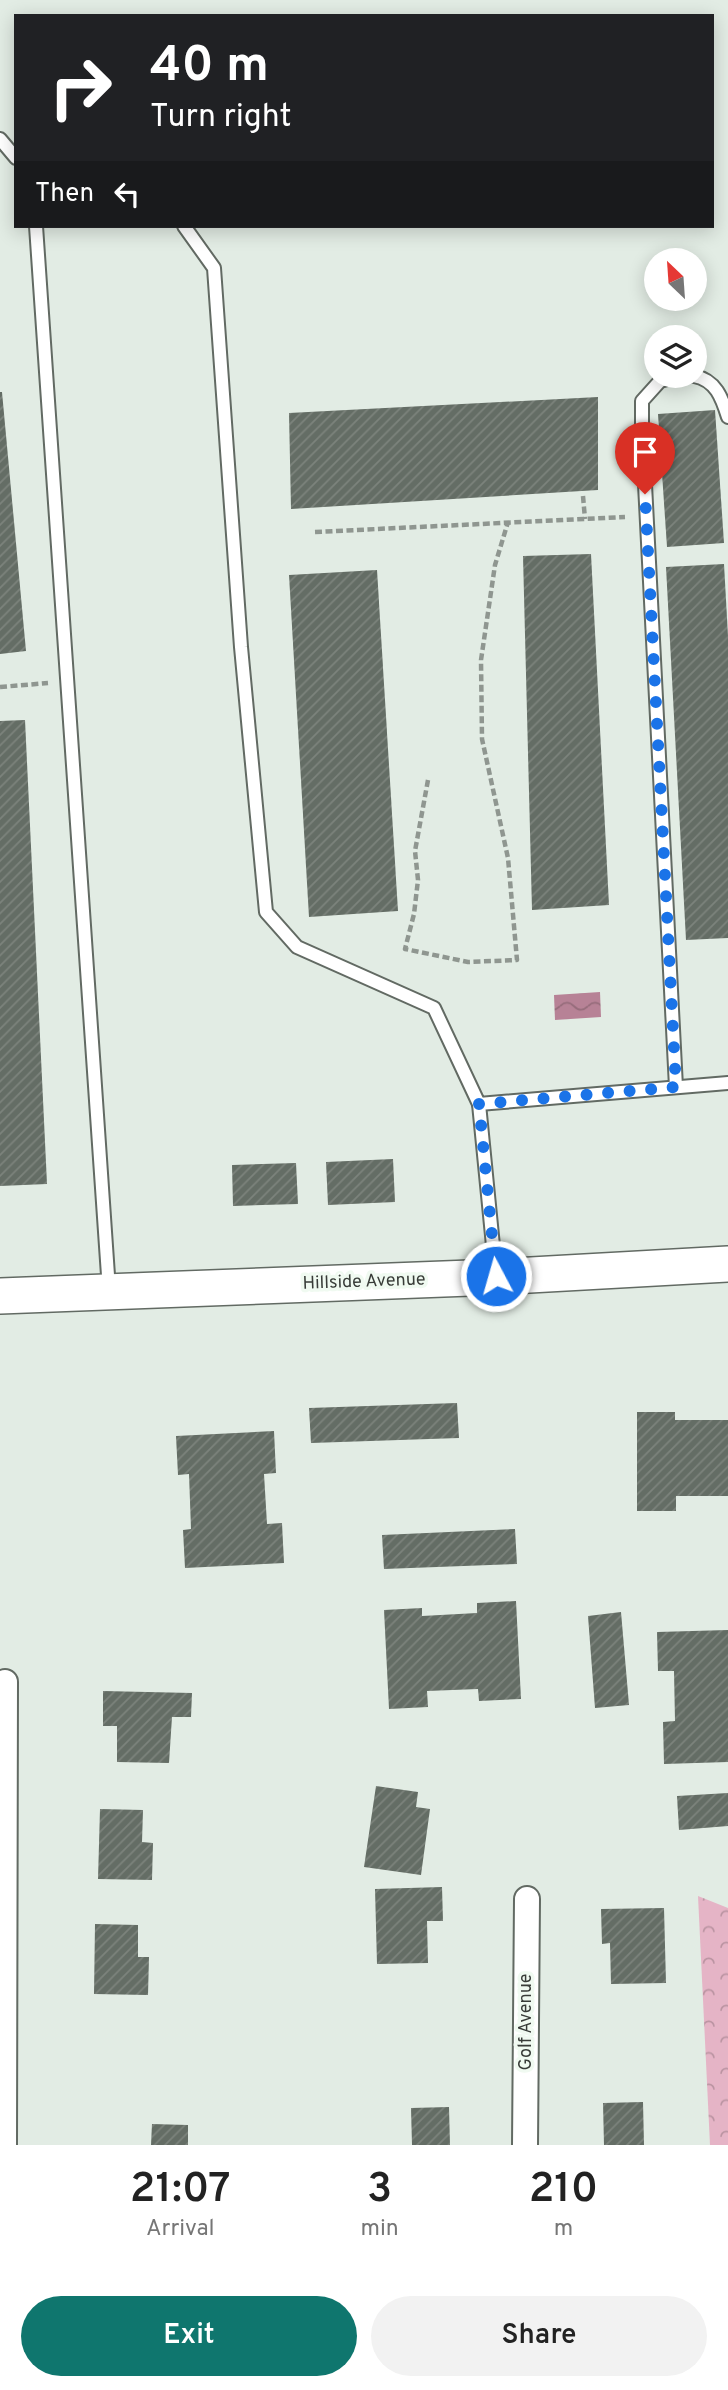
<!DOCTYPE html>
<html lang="en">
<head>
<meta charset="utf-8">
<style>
	:root { --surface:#fff; --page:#f2f2f2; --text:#222; --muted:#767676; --accent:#0f766e }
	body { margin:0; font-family:Overpass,sans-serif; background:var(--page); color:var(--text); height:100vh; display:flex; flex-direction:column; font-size:26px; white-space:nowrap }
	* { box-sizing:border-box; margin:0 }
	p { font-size:23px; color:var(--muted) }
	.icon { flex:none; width:38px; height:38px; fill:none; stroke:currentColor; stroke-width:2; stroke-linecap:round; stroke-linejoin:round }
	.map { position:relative; height:2145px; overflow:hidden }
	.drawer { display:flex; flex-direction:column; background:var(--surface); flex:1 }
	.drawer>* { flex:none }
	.guide { position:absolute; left:14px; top:14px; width:700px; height:214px; border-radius:0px; box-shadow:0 4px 18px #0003; background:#202124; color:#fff; overflow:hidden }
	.needle { width:46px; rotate:335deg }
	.controls { position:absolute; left:644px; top:248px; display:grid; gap:14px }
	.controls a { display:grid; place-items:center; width:63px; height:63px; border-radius:50%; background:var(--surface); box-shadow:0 4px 18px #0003; font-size:35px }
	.pin { position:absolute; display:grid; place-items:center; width:60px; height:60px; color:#fff; margin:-72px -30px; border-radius:50% 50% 50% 0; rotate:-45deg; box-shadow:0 0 7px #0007 }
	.pin .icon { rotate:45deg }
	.me { position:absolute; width:77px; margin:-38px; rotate:354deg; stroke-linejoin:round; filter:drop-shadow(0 0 5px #0008) }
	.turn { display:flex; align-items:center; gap:24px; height:147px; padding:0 21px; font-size:32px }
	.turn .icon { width:91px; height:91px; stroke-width:2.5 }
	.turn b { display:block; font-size:49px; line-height:60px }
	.then { display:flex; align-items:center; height:66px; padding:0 21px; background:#0003; gap:14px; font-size:26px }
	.eta { display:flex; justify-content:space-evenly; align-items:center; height:119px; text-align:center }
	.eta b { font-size:42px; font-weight:600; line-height:49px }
	.primary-button { display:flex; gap:14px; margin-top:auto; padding:14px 21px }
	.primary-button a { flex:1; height:80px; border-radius:42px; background:var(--accent); color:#fff; font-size:28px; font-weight:600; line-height:80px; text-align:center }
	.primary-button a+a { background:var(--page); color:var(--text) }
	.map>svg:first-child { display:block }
	.forest { fill:url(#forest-crowns) }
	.water { fill:url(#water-waves) }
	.building { fill:url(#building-hatch) }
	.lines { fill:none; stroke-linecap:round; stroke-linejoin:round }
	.lane-casing { stroke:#626a63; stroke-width:16 }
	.street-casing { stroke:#626a63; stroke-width:28 }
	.secondary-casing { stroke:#626a63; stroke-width:38 }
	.path { stroke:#8f9690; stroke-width:4.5; stroke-dasharray:7 3.5; stroke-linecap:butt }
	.lane { stroke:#fff; stroke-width:12 }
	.street { stroke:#fff; stroke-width:24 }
	.secondary { stroke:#fff; stroke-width:35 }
	.route { stroke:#1a73e8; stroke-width:12; stroke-dasharray:0 21.6 }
	.labels { text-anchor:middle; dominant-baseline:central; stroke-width:7; stroke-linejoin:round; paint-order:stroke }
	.street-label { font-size:18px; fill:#383c38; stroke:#f0faf1 }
</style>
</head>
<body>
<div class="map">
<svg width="728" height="2145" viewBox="0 0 728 2145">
	<defs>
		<pattern id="forest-crowns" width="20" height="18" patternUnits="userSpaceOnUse" patternTransform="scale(1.75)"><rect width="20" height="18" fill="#e5b4c6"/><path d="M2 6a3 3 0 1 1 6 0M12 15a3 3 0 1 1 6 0" fill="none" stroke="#bb94a2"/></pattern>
		<pattern id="water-waves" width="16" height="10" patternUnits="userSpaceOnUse" patternTransform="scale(1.75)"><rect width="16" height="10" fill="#b78296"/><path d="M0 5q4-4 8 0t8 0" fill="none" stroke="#966c7b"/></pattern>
		<pattern id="building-hatch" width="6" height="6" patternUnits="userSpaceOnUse" patternTransform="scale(1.75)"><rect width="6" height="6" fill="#646d65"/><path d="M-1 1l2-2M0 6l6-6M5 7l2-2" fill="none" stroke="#7c837c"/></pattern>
	</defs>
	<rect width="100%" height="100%" fill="#e2ece4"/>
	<path class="forest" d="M698 1896 728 1908V2145H710Z"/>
	<path class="water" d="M600 992 601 1017 555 1020 554 995Z"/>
	<g class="building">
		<path d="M0 392H2L26 651 0 654Z"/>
		<path d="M598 397V490L291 509 289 413Z"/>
		<path d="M715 410 724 543 667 547 658 414Z"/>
		<path d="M591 554 609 905 532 910 523 556Z"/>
		<path d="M724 564 728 636V938L686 940 666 567Z"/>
		<path d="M377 570 398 911 309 917 289 575Z"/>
		<path d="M25 720 47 1184 0 1186V721Z"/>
		<path d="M393 1159 395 1202 328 1205 326 1162Z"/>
		<path d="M296 1163 298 1204 233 1206 232 1165Z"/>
		<path d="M457 1403 459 1438 311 1443 309 1408Z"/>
		<path d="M637 1412H675V1420H728V1496H676V1511H637Z"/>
		<path d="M274 1431 276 1473 264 1474 267 1524 282 1523 284 1563 185 1568 183 1530 191 1529 189 1474 178 1475 176 1436Z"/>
		<path d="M515 1529 517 1564 384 1569 382 1535Z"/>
		<path d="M516 1601 521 1699 479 1701 478 1689 427 1691 428 1707 389 1709 384 1610 422 1608V1616L477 1613V1603Z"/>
		<path d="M621 1612 629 1705 595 1708 588 1616Z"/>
		<path d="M728 1630V1762L664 1764 663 1722 675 1721 674 1671H658L657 1632Z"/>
		<path d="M103 1691 192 1693 191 1717H172L169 1763 117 1762V1726H103Z"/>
		<path d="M376 1786 418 1792 416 1807 430 1809 421 1875 364 1867Z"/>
		<path d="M728 1793V1826L679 1830 677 1796Z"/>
		<path d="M100 1809 143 1810 142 1842 153 1843 152 1880 98 1879Z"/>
		<path d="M442 1887 443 1921H427L428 1963 377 1964 375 1889Z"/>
		<path d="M664 1908 666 1983 611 1984 610 1943 602 1944 601 1909Z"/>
		<path d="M95 1924 138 1925V1957H149L148 1995 94 1994Z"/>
		<path d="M643 2102 644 2145H604L603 2103Z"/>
		<path d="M449 2107 450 2145H412L411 2108Z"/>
		<path d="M152 2124 188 2125V2145H151Z"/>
	</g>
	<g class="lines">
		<defs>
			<g id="lane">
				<path d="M0 139 16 158"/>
				<path d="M36 226 109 1290"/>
				<path d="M184 226 214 268 241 647 266 912 297 947 434 1008 479 1104 728 1083"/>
				<path d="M694 376C716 380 722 398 728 417"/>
				<path d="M676 1087 642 426V401L660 381 677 376"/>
				<path d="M479 1104 496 1276"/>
			</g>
			<g id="street">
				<path d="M4 2145 5 1682"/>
				<path d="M525 2145 527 1899"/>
			</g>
			<path id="secondary" d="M0 1296 496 1277 728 1264"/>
		</defs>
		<use href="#lane" class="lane-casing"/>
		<use href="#street" class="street-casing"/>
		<use href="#secondary" class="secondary-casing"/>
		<g class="path">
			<path d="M583 496 585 519"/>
			<path d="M315 532 625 517"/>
			<path d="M0 687 48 683"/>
			<path d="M428 780 415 851 418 880 414 914 405 949 468 962 517 960 508 858 482 739 481 660 495 565 508 522"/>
		</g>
		<use href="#lane" class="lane"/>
		<use href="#street" class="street"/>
		<use href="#secondary" class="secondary"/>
	</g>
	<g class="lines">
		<path class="route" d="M496 1276 479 1104 676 1087 645 494"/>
	</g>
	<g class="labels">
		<g class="street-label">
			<text transform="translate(364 1282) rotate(-2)">Hillside Avenue</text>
			<text transform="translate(526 2022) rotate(-90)">Golf Avenue</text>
		</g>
	</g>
</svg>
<div class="controls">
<a><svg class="needle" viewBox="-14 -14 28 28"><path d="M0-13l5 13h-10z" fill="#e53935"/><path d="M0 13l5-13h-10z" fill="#767676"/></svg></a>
<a><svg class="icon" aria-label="layers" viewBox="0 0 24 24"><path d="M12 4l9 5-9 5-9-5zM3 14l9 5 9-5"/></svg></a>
</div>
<div class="pin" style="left:645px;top:494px;background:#d93025"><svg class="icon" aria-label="arrive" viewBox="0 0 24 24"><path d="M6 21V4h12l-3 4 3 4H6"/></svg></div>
<svg class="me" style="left:496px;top:1276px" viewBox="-20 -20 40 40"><circle r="17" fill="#1a73e8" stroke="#fff" stroke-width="3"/><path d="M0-11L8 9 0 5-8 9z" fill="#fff"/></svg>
<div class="guide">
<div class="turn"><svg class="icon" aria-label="right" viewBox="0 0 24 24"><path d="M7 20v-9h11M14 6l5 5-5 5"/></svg><div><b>40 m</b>Turn right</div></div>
<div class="then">Then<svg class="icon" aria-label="left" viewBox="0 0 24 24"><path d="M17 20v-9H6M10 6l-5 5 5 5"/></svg></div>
</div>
</div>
<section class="drawer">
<div class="eta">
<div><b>21:07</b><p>Arrival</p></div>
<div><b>3</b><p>min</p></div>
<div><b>210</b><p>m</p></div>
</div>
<div class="primary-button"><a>Exit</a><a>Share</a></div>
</section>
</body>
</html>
